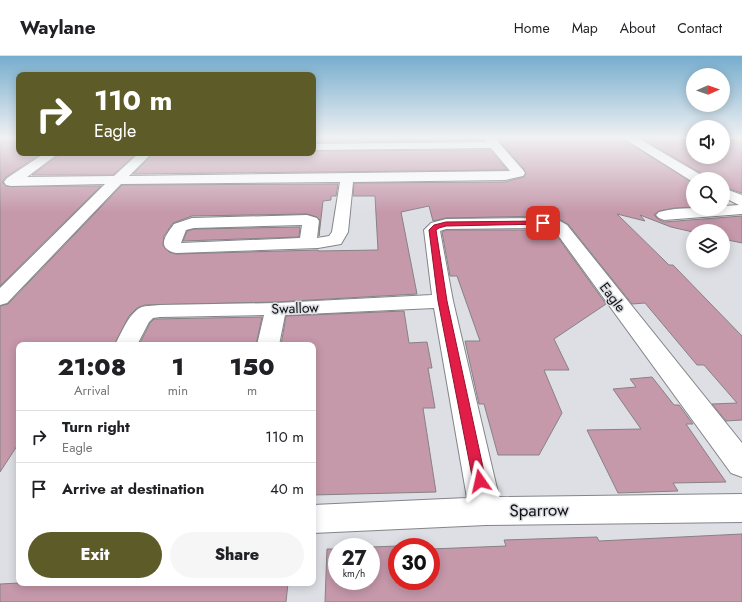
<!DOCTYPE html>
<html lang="en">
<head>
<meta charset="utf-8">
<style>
	:root { --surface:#fff; --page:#f6f6f6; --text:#202124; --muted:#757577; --line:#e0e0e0; --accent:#5d5b28 }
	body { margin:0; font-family:Jost,sans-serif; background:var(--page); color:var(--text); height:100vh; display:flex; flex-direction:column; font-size:15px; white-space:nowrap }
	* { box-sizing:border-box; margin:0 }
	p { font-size:13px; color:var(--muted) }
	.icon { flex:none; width:22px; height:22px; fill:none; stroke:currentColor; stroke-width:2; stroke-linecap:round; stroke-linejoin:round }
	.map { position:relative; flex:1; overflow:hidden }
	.drawer { position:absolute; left:16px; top:286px; width:300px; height:244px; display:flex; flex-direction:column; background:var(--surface); border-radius:8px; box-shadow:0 2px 10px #0003 }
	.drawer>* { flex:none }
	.top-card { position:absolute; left:16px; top:16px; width:300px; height:84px; border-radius:8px; box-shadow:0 2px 10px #0003; background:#5d5b28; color:#fff; overflow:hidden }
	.needle { width:26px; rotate:88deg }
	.controls { position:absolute; left:686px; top:12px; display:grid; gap:8px }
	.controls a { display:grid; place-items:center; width:44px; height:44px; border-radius:50%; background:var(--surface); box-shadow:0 2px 10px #0003; font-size:20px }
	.speed { position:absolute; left:328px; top:482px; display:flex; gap:8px; font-size:20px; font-weight:700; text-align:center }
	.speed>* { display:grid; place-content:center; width:52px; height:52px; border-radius:50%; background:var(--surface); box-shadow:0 2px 10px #0003; line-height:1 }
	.speed small { font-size:10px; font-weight:400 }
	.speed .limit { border:6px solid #d22; background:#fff; color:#111 }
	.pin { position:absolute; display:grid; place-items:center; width:34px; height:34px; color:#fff; margin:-17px; border-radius:8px; box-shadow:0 2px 6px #0006 }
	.me { position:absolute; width:44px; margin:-22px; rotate:349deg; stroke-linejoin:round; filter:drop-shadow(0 0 3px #0008) }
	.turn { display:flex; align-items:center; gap:14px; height:84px; padding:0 12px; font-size:18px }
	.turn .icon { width:52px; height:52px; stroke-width:2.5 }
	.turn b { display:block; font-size:28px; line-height:34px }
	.eta { display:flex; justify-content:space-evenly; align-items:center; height:68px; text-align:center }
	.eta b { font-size:24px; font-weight:800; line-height:28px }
	.button { display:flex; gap:8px; margin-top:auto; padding:8px 12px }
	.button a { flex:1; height:46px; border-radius:24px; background:var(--accent); color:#fff; font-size:16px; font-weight:800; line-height:46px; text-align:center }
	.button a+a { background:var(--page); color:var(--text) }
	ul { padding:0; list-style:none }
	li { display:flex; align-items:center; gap:12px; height:52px; padding:0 12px; border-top:1px solid var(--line) }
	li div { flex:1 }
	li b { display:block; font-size:15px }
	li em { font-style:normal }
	header { display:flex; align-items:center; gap:24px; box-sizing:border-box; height:56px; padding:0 20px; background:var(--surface); border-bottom:1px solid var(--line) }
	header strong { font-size:19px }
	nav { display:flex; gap:22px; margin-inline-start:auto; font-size:14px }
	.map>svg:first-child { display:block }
	.building { fill:#c598aa; stroke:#878284 }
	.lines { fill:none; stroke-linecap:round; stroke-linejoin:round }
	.minor-casing { stroke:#838589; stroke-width:2 }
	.minor { fill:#fff; fill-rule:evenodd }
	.route { fill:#e11d48; stroke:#92132f }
	.labels { text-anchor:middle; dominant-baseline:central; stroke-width:3; stroke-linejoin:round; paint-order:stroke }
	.street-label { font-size:14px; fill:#101012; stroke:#dddfe4 }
	.near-street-label { font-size:17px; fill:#101012; stroke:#dddfe4 }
</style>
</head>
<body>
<header>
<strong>Waylane</strong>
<nav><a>Home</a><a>Map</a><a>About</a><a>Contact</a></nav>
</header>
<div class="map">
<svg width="742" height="546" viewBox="0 0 742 546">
	<rect width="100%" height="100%" fill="#dddfe4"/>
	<g class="building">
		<path d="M9 81H19V99H39L6 121 2 126 6 130H101L0 230V86Z"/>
		<path d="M313 81H482L483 85 313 86Z"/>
		<path d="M496 81H623L624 84 693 127V151L675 152 659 155 654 159 658 163 664 166 742 160V187L723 183V175L693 176 671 171 640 159 645 165 617 158 669 209H673L742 280V364L726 365 712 348 737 347 704 309H697L645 247 632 248 568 168 560 164 543 160 446 162 433 165 429 150 401 156 417 238 276 246 145 249 137 252 129 260 114 289H19V387L0 416V250L8 248 122 129 338 128 336 140H331V144L323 145 319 180 320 164 317 161 307 158 192 160 173 167 164 180 163 189 169 196 176 198 318 194V195L378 194 375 140H353L354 127 505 126 524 121 526 118 524 113Z"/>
		<path d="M639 81H688L693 83V101H723V81H742V137L723 131V123H706L704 119Z"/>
		<path d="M490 94 507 114 133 118 154 97H313V95Z"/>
		<path d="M65 97H137L113 119H32L59 99Z"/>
		<path d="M300 171 299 181 183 185 187 175 194 173Z"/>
		<path d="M446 174H550L554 176 606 248 554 283 569 314H544L562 357 539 399H498L484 348H479L465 285H480L457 220H450L442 176Z"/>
		<path d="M404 255 409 287 427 286 432 312H428L435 352H423L436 436 313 439V289H281L286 260Z"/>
		<path d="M262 261 256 289H139L150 267 154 263Z"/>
		<path d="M652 321 674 349H679L693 368H686L726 426 673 427 678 435 618 437 587 374 641 373 613 333 636 331 630 323Z"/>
		<path d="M742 478V546H325L327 493H337V525H371V491L398 490 397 525H431V493L506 490 504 484 597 481 599 485Z"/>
		<path d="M19 527H288L286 546H0V528Z"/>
	</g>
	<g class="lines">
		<defs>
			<g id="minor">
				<path d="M483 81H494L523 114 525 117 523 120 505 124 353 126 348 176 341 188 318 192 176 197C155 192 166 179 174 168L192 162 307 159 317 162 319 165 317 182 329 180 332 176 340 126 121 128 7 247 0 249V232L105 128 11 130 6 129 4 126 7 122 45 97H59L27 121 114 120 139 97H152L129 120 510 115 491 92 313 94V88L486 86ZM302 169 300 182 181 187 186 174 194 172Z"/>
				<path d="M624 81H636L703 120 705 123H693V126L625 83Z"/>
				<path d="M723 132 742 139V158L664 164 659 162 656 159 659 156C680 150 701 153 723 153V150L739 149 723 141Z"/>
				<path d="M543 162 560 165 567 169 742 387V421L731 417 555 175 550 172H543L446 173 440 175 453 245 499 441 742 438V466L486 469 313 477V449L467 442 434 252 285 259 279 289H257L264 259 160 261 153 262 149 266 137 289H115C121 278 127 261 138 253 143 249 153 250 160 249L276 247 432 239 424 174 431 167 446 163Z"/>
			</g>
		</defs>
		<use href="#minor" class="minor-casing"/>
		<use href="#minor" class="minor"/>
	</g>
	<linearGradient id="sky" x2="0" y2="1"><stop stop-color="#76adcd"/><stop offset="0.52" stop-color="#f0f1f3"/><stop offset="1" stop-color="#f0f1f3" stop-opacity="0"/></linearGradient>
	<rect width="742" height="157" fill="url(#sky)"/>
	<path class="route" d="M543 165H545V168L446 170 439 172 436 174 447 245 486 425 484 429 480 430 475 429 473 425 438 245 429 174 434 169 446 166Z"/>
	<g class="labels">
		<g class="street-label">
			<text transform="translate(613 241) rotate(53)">Eagle</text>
			<text transform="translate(295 252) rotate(-2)">Swallow</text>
		</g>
		<g class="near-street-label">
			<text transform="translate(539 454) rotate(-1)">Sparrow</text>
		</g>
	</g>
</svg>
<div class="controls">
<a><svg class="needle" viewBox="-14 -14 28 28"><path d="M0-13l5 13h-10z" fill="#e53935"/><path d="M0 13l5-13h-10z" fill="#757577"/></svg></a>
<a><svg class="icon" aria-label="sound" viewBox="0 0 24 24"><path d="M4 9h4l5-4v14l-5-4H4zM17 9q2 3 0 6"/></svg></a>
<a><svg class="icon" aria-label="search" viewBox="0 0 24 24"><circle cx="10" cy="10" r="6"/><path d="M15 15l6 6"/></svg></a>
<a><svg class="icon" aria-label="layers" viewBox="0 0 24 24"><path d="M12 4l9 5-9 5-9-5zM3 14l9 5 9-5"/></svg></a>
</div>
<div class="speed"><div>27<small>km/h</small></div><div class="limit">30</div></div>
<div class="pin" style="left:543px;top:167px;background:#d93025"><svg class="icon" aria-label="arrive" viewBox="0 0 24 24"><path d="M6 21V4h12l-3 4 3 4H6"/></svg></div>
<svg class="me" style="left:480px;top:425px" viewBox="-20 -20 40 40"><path d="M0-17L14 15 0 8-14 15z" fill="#e11d48" stroke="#fff" stroke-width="4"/></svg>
<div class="top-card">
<div class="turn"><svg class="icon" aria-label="right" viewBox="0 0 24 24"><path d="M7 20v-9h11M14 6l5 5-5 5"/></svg><div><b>110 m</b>Eagle</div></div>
</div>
<section class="drawer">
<div class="eta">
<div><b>21:08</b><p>Arrival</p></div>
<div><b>1</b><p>min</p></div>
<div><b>150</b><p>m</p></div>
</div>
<ul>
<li><svg class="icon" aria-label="right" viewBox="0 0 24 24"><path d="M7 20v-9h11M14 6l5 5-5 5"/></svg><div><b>Turn right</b><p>Eagle</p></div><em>110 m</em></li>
<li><svg class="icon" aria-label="arrive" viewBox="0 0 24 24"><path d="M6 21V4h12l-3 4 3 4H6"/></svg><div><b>Arrive at destination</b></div><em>40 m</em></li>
</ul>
<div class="button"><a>Exit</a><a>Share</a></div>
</section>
</div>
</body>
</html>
